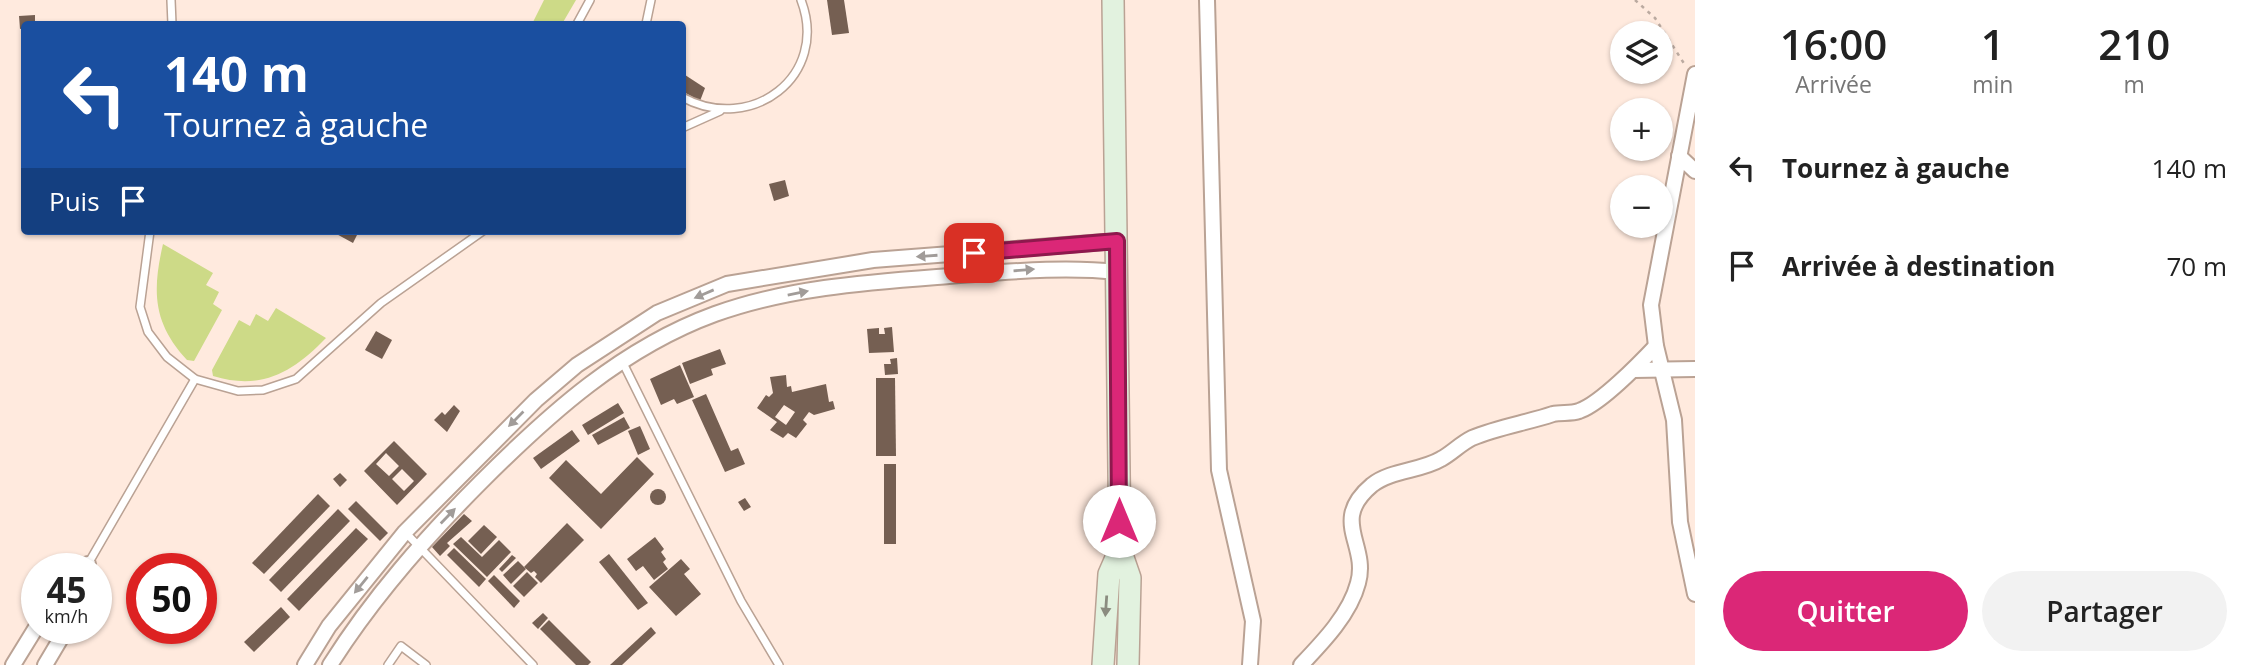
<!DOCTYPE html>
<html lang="fr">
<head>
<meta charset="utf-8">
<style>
	:root { --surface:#fff; --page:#f2f2f2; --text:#222; --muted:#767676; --accent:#db2777 }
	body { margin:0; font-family:"Open Sans",sans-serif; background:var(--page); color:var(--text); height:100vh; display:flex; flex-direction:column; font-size:26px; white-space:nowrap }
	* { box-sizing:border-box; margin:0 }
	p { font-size:23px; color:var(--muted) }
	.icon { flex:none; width:38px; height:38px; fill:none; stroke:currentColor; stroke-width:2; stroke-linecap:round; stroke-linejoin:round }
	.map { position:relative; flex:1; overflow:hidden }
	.side { display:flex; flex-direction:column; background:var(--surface); width:560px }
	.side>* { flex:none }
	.top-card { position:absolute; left:21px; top:21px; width:665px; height:214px; border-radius:7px; box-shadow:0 2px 5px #0004; background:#1a4fa0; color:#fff; overflow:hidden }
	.controls { position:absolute; left:1610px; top:21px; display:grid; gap:14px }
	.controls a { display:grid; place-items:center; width:63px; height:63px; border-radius:50%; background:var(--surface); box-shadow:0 2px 5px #0004; font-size:35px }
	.speed { position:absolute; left:21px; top:553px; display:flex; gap:14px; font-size:35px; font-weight:700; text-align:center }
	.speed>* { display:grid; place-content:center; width:91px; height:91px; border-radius:50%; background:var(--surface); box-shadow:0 2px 5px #0004; line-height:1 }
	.speed small { font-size:18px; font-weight:400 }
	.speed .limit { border:10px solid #d22; background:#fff; color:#111 }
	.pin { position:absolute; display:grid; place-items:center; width:60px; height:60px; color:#fff; margin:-30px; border-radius:14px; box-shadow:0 4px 10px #0006 }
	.me { position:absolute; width:77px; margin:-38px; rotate:0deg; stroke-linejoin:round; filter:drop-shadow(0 0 5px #0008) }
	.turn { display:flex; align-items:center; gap:24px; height:147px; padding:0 28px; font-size:32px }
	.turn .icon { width:91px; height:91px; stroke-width:2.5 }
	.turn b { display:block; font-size:49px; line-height:60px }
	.then { display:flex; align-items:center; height:66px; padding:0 28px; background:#0003; gap:14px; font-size:26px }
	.eta { display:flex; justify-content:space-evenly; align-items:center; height:119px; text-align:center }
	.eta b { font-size:42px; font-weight:600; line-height:49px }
	.button { display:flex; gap:14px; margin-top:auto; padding:14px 28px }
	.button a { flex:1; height:80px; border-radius:42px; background:var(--accent); color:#fff; font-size:28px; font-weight:600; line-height:80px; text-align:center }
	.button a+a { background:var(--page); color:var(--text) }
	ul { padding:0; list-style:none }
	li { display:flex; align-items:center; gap:21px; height:98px; padding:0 28px }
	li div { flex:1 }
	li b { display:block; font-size:26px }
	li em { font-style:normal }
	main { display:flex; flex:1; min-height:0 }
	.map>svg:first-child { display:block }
	.green { fill:#cdda87 }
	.building { fill:#755f52; fill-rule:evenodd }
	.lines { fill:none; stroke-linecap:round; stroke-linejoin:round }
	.service-casing { stroke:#baa294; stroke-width:10 }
	.minor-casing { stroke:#baa294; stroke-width:18 }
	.secondary-casing { stroke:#baa294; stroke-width:24 }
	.path { stroke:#bbaaa0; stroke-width:2.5; stroke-dasharray:3.5 5; stroke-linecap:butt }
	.service { stroke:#fff; stroke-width:7 }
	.minor { stroke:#fff; stroke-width:14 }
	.secondary { stroke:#e2f2df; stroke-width:21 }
	.oneway { fill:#a19c99 }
	.oneway2 { fill:#8b8c80 }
	.route-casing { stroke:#8e194d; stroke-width:18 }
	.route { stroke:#db2777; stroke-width:12 }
</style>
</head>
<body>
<main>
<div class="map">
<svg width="1695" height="665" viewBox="0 0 1695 665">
	<rect width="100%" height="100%" fill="#ffeade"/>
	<g class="green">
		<path d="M544 0H576L562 24H532Z"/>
		<path d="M163 244 213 273 206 285 219 292 213 304 222 310 194 361 187 360C153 323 152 292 163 244Z"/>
		<path d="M276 308 326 338C293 372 262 391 213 376L212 370 239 320 250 326 256 314 268 321Z"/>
	</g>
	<g class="building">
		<path d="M827 0H844L849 33 832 35Z"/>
		<path d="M35 15V24H24V28L20 29 19 16Z"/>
		<path d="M682 73 705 88 700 101 682 91Z"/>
		<path d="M785 180 789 196 774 201 769 184Z"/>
		<path d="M331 231H359L353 243Z"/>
		<path d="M892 327 894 352 869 353 867 329 879 328V334H885L884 328Z"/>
		<path d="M376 331 392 340 382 359 365 350Z"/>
		<path d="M720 349 726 364 711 369 713 375 690 384 682 363Z"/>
		<path d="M897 358 898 374 885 375 884 364H891L890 359Z"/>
		<path d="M680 365 694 397 677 404 674 399 661 405 650 379Z"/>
		<path d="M786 375 787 387 791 386 792 392 826 384 829 402 833 401 835 409 814 415 809 412 803 420 807 424 796 438 788 433 783 438 770 430 777 422 757 408 766 395 769 397 773 393 770 377ZM784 405 795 412 786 425 775 417Z"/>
		<path d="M876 378H895L896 456H876Z"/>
		<path d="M706 394 731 451 738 448 745 464 725 472 692 400Z"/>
		<path d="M618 403 624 413 588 435 582 425Z"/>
		<path d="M454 405 460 411 447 432 434 420 442 412 445 415Z"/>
		<path d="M624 417 630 428 598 445 592 435Z"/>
		<path d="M640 426 650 449 638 455 628 431Z"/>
		<path d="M572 430 580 441 541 469 533 458Z"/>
		<path d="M394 441 427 474 397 505 364 471ZM386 453 399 466 389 476 376 464ZM402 469 414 481 404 491 392 479Z"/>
		<path d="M637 457 654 474 601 529 549 478 566 460 601 494Z"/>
		<rect x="884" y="464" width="12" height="80"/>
		<path d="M340 473 347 480 340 487 333 479Z"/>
		<circle cx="658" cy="497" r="8"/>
		<path d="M318 494 330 506 264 574 252 563Z"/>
		<path d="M745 498 751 507 744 511 738 502Z"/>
		<path d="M356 501 388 533 380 541 348 509Z"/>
		<path d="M338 509 350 521 281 592 269 580Z"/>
		<path d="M464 514 472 521 447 543 450 546 440 556 432 547Z"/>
		<path d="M567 523 584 540 541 583 535 577 537 574 534 571 531 573 524 567Z"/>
		<path d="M484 525 497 537 481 554 468 541Z"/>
		<path d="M356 528 368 539 299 611 287 599Z"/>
		<path d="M461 537 482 557 499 540 511 552 487 577 453 544Z"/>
		<path d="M655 537 664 549 661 552 666 559 663 562 668 569 654 580 643 566 636 571 627 559Z"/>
		<path d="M454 548 486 579 479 587 447 555Z"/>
		<path d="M609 554 648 603 638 610 599 562Z"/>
		<path d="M512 555 516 558 502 572 499 569Z"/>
		<path d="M681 559 690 569 684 574 701 594 676 616 649 587Z"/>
		<path d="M518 561 526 569 511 584 503 575Z"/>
		<path d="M527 572 538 583 524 597 513 586Z"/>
		<path d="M494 575 520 601 514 608 488 581Z"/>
		<path d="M281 607 290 617 254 652 244 642Z"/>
		<path d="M543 613 548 618 538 629 532 623Z"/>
		<path d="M549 620 591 662 588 665H576L540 629Z"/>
		<path d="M651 627 656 633 622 665H610Z"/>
	</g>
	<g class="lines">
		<defs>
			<g id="service">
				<path d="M171 0 172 24"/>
				<path d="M577 24 590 0"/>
				<path d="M646 24 651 0"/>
				<path d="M682 97C751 135 830 76 801 0"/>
				<path d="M682 128 720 111"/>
				<path d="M150 231 140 307 148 332 167 357 195 379 238 391 263 390 296 379 381 303 483 231"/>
				<path d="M622 361 741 601 779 665"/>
				<path d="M405 532 533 665"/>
				<path d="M88 564 195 379"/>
				<path d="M388 665 401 646 426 665"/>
			</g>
			<g id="minor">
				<path d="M1207 0 1219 470 1253 621 1250 665"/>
				<path d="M1695 74 1651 305 1656 346 1674 420 1680 522 1695 594"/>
				<path d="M1679 156 1695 171"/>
				<path d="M1634 370 1695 369"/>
				<path d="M86 569 88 564"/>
				<path d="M13 665 37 626"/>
				<path d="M45 665 67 628"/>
				<path d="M305 665 329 626 405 532 536 400 577 365 657 313 727 284 873 260 1117 241"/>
				<path d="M330 665C373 597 424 539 481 482 550 413 622 348 715 314 790 287 871 282 949 276 1006 272 1061 266 1118 272"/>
				<path d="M1301 665C1323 642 1350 614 1358 583 1369 544 1329 521 1372 485 1391 470 1421 471 1441 459 1452 453 1460 444 1472 438 1498 427 1526 423 1553 414 1561 412 1571 414 1579 411 1600 404 1640 363 1656 346"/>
			</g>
			<g id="secondary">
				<path d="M1113 0 1120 549 1130 578 1128 665"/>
				<path d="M1103 665 1109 574 1120 549"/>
			</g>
		</defs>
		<use href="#service" class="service-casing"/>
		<use href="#minor" class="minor-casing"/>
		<use href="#secondary" class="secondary-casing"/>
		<path class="path" d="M1635 0 1655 18 1685 65"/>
		<use href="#service" class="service"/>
		<use href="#minor" class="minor"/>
		<use href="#secondary" class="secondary"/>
	</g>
	<defs><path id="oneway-solid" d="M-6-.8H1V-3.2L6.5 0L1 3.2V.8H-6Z" transform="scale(1.75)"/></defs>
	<g class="oneway">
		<use href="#oneway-solid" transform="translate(927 256) rotate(176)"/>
		<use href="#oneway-solid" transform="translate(1024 270) rotate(-5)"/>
		<use href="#oneway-solid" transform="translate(798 293) rotate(-11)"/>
		<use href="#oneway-solid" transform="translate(704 294) rotate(157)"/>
		<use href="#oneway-solid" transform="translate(516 419) rotate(135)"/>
		<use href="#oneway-solid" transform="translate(448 516) rotate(-46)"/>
		<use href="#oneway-solid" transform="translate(361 585) rotate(129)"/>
	</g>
	<use class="oneway2" href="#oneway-solid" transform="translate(1106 606) rotate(94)"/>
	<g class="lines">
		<defs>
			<path id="route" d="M974 253 1117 241 1119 521"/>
		</defs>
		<use href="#route" class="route-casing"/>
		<use href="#route" class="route"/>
	</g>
</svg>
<div class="controls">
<a><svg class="icon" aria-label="layers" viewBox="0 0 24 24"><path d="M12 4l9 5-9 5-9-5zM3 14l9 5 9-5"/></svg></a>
<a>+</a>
<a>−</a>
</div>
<div class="speed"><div>45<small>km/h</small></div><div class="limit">50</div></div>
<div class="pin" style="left:974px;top:253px;background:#d93025"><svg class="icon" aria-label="arrive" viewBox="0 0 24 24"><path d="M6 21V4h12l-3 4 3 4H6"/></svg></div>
<svg class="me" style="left:1119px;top:521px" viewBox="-20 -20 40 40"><circle r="19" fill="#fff"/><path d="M0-13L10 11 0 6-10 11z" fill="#db2777"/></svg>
<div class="top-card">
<div class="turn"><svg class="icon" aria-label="left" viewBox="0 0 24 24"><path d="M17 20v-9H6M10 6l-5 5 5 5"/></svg><div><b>140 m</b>Tournez à gauche</div></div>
<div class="then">Puis<svg class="icon" aria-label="arrive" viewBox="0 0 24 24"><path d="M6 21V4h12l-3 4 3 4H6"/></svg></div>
</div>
</div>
<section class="side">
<div class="eta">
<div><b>16:00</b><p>Arrivée</p></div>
<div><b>1</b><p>min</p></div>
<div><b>210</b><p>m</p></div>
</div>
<ul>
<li><svg class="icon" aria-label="left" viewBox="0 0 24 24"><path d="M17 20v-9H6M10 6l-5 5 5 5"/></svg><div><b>Tournez à gauche</b></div><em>140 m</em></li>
<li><svg class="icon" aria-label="arrive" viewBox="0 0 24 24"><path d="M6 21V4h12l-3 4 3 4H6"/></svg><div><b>Arrivée à destination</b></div><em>70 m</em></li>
</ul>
<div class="button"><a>Quitter</a><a>Partager</a></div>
</section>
</main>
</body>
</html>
